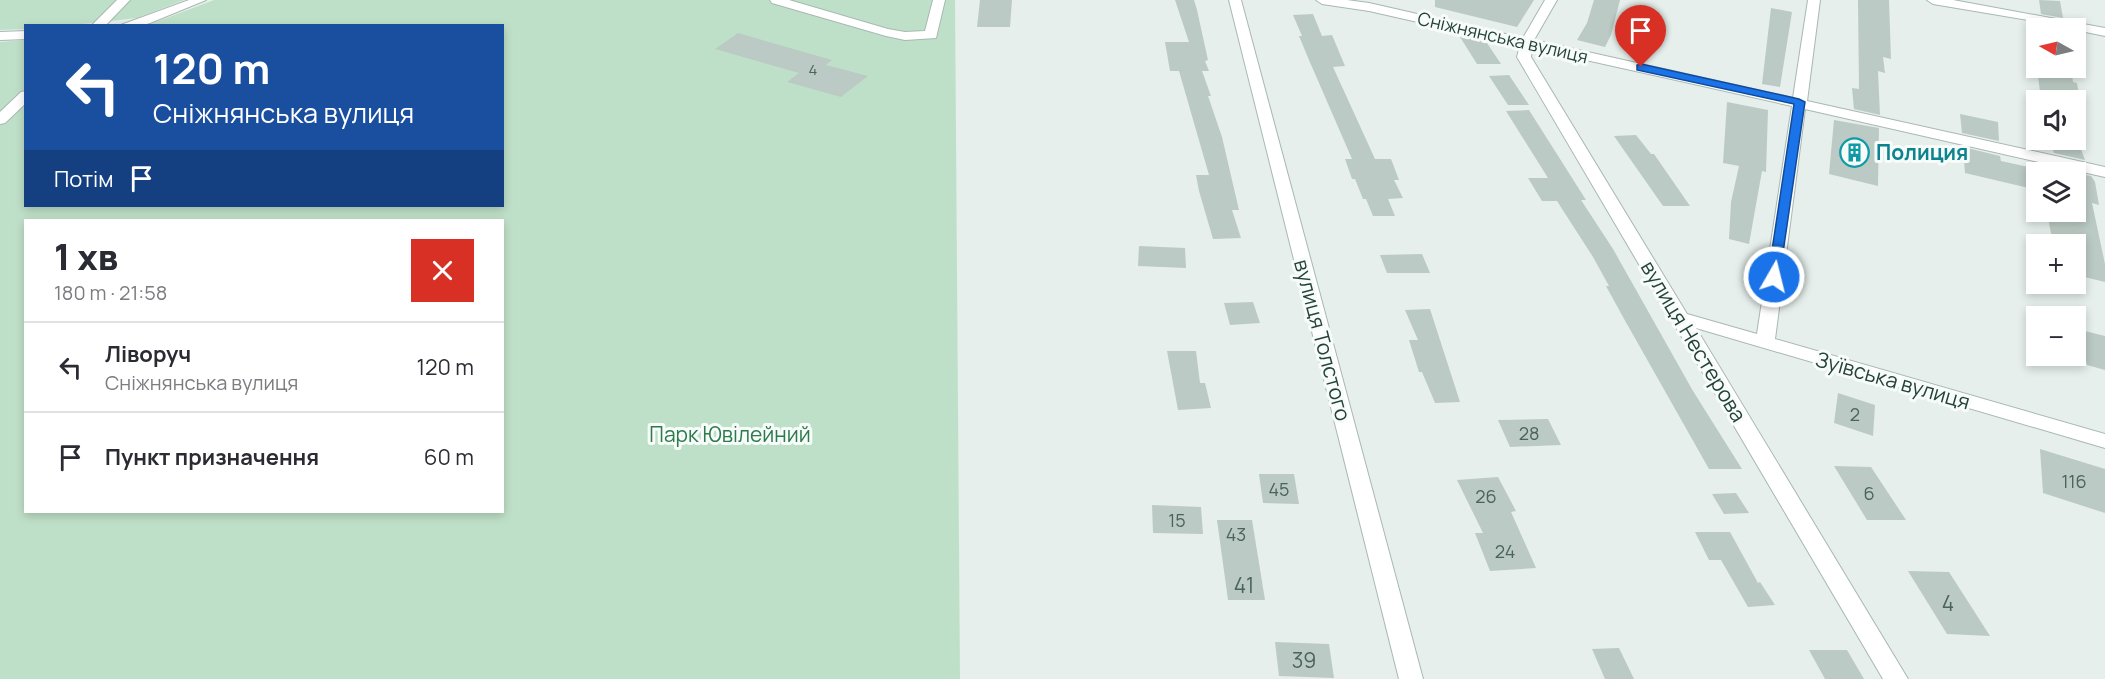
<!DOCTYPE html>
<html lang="uk">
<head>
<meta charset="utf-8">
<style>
	:root { --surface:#fff; --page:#f2f2f3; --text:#2b2b33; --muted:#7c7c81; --line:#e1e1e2 }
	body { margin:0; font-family:Manrope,sans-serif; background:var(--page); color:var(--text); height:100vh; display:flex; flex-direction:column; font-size:22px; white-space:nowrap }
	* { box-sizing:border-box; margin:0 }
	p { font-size:20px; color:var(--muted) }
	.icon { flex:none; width:33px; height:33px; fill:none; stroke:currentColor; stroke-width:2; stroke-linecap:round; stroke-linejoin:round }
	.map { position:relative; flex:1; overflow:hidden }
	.drawer { position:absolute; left:24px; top:219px; width:480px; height:294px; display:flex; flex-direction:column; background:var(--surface); border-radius:0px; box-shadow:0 3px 9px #0003 }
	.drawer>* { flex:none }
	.guide { position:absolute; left:24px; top:24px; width:480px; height:183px; border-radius:0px; box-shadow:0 3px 9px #0003; background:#1a4fa0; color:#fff; overflow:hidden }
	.needle { width:39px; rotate:278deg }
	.buttons { position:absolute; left:2026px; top:18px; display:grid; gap:12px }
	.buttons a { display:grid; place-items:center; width:60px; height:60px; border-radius:0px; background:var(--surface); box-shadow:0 3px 9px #0003; font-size:30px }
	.pin { position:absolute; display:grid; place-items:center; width:51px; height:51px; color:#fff; margin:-62px -26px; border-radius:50% 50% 50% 0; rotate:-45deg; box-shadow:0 0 6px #0007 }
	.pin .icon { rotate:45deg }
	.me { position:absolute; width:66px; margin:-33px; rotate:8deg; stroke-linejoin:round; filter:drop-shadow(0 0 4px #0008) }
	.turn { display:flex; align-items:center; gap:21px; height:126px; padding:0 30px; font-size:27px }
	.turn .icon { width:78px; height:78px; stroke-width:2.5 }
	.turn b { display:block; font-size:42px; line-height:51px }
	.then { display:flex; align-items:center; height:57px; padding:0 30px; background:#0003; gap:12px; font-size:22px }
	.round { display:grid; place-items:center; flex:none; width:63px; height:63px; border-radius:0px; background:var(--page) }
	.overview { display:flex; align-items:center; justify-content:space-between; height:102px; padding:0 30px }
	h1 { font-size:36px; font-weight:800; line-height:45px }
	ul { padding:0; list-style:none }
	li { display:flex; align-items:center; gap:18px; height:90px; padding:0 30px; border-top:2px solid var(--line) }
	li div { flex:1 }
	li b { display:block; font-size:22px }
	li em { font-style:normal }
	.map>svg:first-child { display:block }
	.green { fill:#bfe0c8; fill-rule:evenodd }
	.building { fill:#bbcac4 }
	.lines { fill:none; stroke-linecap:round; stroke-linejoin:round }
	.minor-casing { stroke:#a8b8b2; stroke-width:2 }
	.minor { fill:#fff; fill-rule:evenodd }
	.route { fill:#1a73e8; stroke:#114b97; stroke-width:1.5 }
	.labels { text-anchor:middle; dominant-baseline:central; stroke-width:6; stroke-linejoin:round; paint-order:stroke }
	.far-number-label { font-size:15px; fill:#4a645c }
	.far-street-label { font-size:18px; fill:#24423a; stroke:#f7fbf9 }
	.number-label { font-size:18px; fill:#4a645c }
	.culture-label { font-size:21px; font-weight:bold; fill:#0d838f; stroke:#f7fbf9; text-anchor:start }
	.street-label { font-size:21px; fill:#24423a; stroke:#f7fbf9 }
	.park-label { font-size:21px; fill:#2d7a4b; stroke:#f7fbf9 }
	.near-number-label { font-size:21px; fill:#4a645c }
</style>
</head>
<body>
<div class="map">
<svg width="2105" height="679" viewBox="0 0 2105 679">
	<rect width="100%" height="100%" fill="#e6efeb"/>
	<g class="green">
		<path d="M0 0H184L137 18 74 25 26 26 25 29 0 30Z"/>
		<path d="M214 0H955L960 679H0V42L25 40 26 206H502V26L148 25ZM26 220H502V512H26Z"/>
	</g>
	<g class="building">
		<path d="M980 0H1012L1010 27H977Z"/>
		<path d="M1175 0H1194L1197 10 1208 60 1205 61 1209 71H1202L1211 96H1208L1222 137 1239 210H1232L1241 238 1213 239 1199 191 1196 175H1209L1179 71H1170L1165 42H1189Z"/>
		<path d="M1435 0H1534L1517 27 1435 7Z"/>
		<path d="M1594 0H1620L1611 35 1605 47 1577 40 1587 23Z"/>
		<path d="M1858 0H1889L1891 59 1883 57 1885 73 1878 71 1880 115 1854 109 1852 88 1859 89Z"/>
		<path d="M2039 0 2060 1 2063 18 2041 14Z"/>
		<path d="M1771 8 1792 12 1780 87 1762 84Z"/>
		<path d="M1313 14 1322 36 1332 35 1345 66 1333 67 1375 159H1391L1399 180H1394L1403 198 1388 199 1395 216H1373L1366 199H1363L1355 179H1352L1345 159H1352L1309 60 1299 36H1302L1293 15Z"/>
		<path d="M738 33 832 60 826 65 868 76 841 97 787 82 799 73 715 49Z"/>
		<path d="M1460 37 1485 40 1501 64H1477Z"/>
		<path d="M2037 68H2071L2073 82 2077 83 2080 100H2041Z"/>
		<path d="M1509 75 1529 105H1508L1489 76Z"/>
		<path d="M1727 102 1768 110 1766 172 1762 171 1749 244 1729 239 1731 202 1739 166 1723 163Z"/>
		<path d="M1529 110 1586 200H1581L1613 249 1693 391 1742 469H1709L1623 317 1606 286H1609L1593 257 1557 201H1542L1528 178H1548L1506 111Z"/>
		<path d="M1960 114 1998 122 1999 141 1962 133Z"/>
		<path d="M1834 120 1879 128 1878 186 1829 174Z"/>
		<path d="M1636 135 1651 154H1654L1690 206H1663L1614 136Z"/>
		<path d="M2077 139 2085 160 2054 153 2049 140Z"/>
		<path d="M1963 147 2000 156 2001 161 2037 169V190L1965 173Z"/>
		<path d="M2076 173 2091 176 2095 182 2099 205 2092 203 2105 264V282L2076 275V244H2053L2047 212H2076Z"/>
		<path d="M1139 246 1185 248 1186 268 1138 266Z"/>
		<path d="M1422 254 1430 273H1387L1380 255Z"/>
		<path d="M1253 302 1260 323 1230 325 1224 303Z"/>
		<path d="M1430 309 1460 402 1435 403 1422 372H1419L1409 340H1418L1405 310Z"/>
		<path d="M2077 329 2105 336V370L2087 365Z"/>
		<path d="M1167 351H1196L1200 383H1205L1211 408 1178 410Z"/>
		<path d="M1838 393 1875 405 1873 436 1834 423Z"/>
		<path d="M1548 419 1561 445 1510 447 1498 420Z"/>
		<path d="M2040 449 2105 469V513L2043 493Z"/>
		<path d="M1834 466 1871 467 1906 520H1867Z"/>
		<path d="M1259 474H1294L1299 504 1263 503Z"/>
		<path d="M1498 477 1516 511 1511 512 1536 568 1490 571 1475 533H1483L1457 480Z"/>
		<path d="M1736 493 1749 513 1724 514 1712 494Z"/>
		<path d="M1152 505 1201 507 1203 534 1153 533Z"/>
		<path d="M1217 520H1252L1265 600H1228Z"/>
		<path d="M1695 532H1730L1758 583 1760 582 1775 605 1748 607 1721 560H1709Z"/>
		<path d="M1908 571 1949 572 1990 636 1947 634Z"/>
		<path d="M1275 642 1329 644 1334 678 1279 676Z"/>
		<path d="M1619 648 1634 679H1605L1592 649Z"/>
		<path d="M1809 650H1847L1864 679H1825Z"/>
	</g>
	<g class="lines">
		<defs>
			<g id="minor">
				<path d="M117 0H130L105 26H91Z"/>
				<path d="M189 0H206L150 23 140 26H118Z"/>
				<path d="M770 0H789L888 29 905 32 925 31 933 0H945L936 38 905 40 886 36 772 3Z"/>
				<path d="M1229 0H1241L1423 679H1399Z"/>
				<path d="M1316 0H1347L1369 3 1523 38 1545 0H1557L1534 40 1793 98 1808 0H1820L1807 101 2105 167V177L1805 109 1775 339 2105 434V448L1696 328 1908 679H1883L1517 57 1520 45 1369 11 1322 4ZM1532 48 1792 106 1757 334 1687 314 1531 57Z"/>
				<path d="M1927 0H1953L2105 28V36L2076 30V28L1933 4Z"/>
				<path d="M26 31V39L0 40V32Z"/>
				<path d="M26 91V103L5 123 0 124V112L21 92Z"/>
			</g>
		</defs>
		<use href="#minor" class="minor-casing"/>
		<use href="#minor" class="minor"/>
	</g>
	<path class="route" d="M1641 64 1799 99 1805 102 1779 280 1774 281 1768 277 1794 104 1637 70V65Z"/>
	<defs>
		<symbol id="building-ring" viewBox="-11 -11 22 22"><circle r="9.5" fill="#f7fbf9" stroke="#0f9aa8" stroke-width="1.5"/><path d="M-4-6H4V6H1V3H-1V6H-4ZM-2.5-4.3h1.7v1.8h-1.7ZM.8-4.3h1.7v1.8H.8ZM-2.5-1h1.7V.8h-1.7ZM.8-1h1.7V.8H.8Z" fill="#0f9aa8"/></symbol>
	</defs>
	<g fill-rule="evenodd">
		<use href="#building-ring" x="1838" y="136" width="33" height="33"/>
	</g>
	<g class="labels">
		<g class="far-number-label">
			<text x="813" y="69">4</text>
		</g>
		<g class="far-street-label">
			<text transform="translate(1503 37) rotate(13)">Сніжнянська вулиця</text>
		</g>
		<g class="number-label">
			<text x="1855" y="414">2</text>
			<text x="1529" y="433">28</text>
			<text x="2074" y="481">116</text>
			<text x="1279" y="489">45</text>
			<text x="1869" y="493">6</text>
			<text x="1486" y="496">26</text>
			<text x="1177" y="520">15</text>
			<text x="1236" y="534">43</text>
			<text x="1505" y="551">24</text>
		</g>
		<g class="culture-label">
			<text x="1876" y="152">Полиция</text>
		</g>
		<g class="street-label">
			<text transform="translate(1323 340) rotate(75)">вулиця Толстого</text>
			<text transform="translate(1694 341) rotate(59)">вулиця Нестерова</text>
			<text transform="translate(1893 380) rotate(16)">Зуївська вулиця</text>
		</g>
		<g class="park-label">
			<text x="730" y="434">Парк Ювілейний</text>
		</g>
		<g class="near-number-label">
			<text x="1244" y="585">41</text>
			<text x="1948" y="603">4</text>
			<text x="1304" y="660">39</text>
		</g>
	</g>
</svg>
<div class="buttons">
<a><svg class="needle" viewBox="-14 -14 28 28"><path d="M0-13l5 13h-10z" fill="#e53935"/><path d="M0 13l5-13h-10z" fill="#7c7c81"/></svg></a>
<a><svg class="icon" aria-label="sound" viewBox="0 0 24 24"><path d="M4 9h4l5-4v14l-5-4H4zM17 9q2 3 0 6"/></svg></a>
<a><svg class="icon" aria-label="layers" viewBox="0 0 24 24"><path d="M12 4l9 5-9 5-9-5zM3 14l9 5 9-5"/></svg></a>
<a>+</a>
<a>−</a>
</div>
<div class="pin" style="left:1641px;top:67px;background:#d93025"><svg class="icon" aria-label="arrive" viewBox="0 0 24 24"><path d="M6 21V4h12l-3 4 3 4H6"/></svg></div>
<svg class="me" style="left:1774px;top:277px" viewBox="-20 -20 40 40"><circle r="17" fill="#1a73e8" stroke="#fff" stroke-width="3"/><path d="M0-11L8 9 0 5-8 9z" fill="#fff"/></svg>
<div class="guide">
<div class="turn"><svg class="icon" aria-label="left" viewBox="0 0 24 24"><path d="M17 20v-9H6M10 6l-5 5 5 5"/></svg><div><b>120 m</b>Сніжнянська вулиця</div></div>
<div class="then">Потім<svg class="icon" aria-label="arrive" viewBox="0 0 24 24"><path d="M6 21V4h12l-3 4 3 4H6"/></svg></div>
</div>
<section class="drawer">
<div class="overview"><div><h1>1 хв</h1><p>180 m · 21:58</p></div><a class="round" style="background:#d93025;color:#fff"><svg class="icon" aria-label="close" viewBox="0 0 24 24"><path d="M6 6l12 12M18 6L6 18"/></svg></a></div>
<ul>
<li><svg class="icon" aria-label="left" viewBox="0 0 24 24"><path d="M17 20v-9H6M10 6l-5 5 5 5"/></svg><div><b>Ліворуч</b><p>Сніжнянська вулиця</p></div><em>120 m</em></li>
<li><svg class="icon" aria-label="arrive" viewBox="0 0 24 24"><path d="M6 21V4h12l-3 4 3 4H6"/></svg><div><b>Пункт призначення</b></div><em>60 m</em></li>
</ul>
</section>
</div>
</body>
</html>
